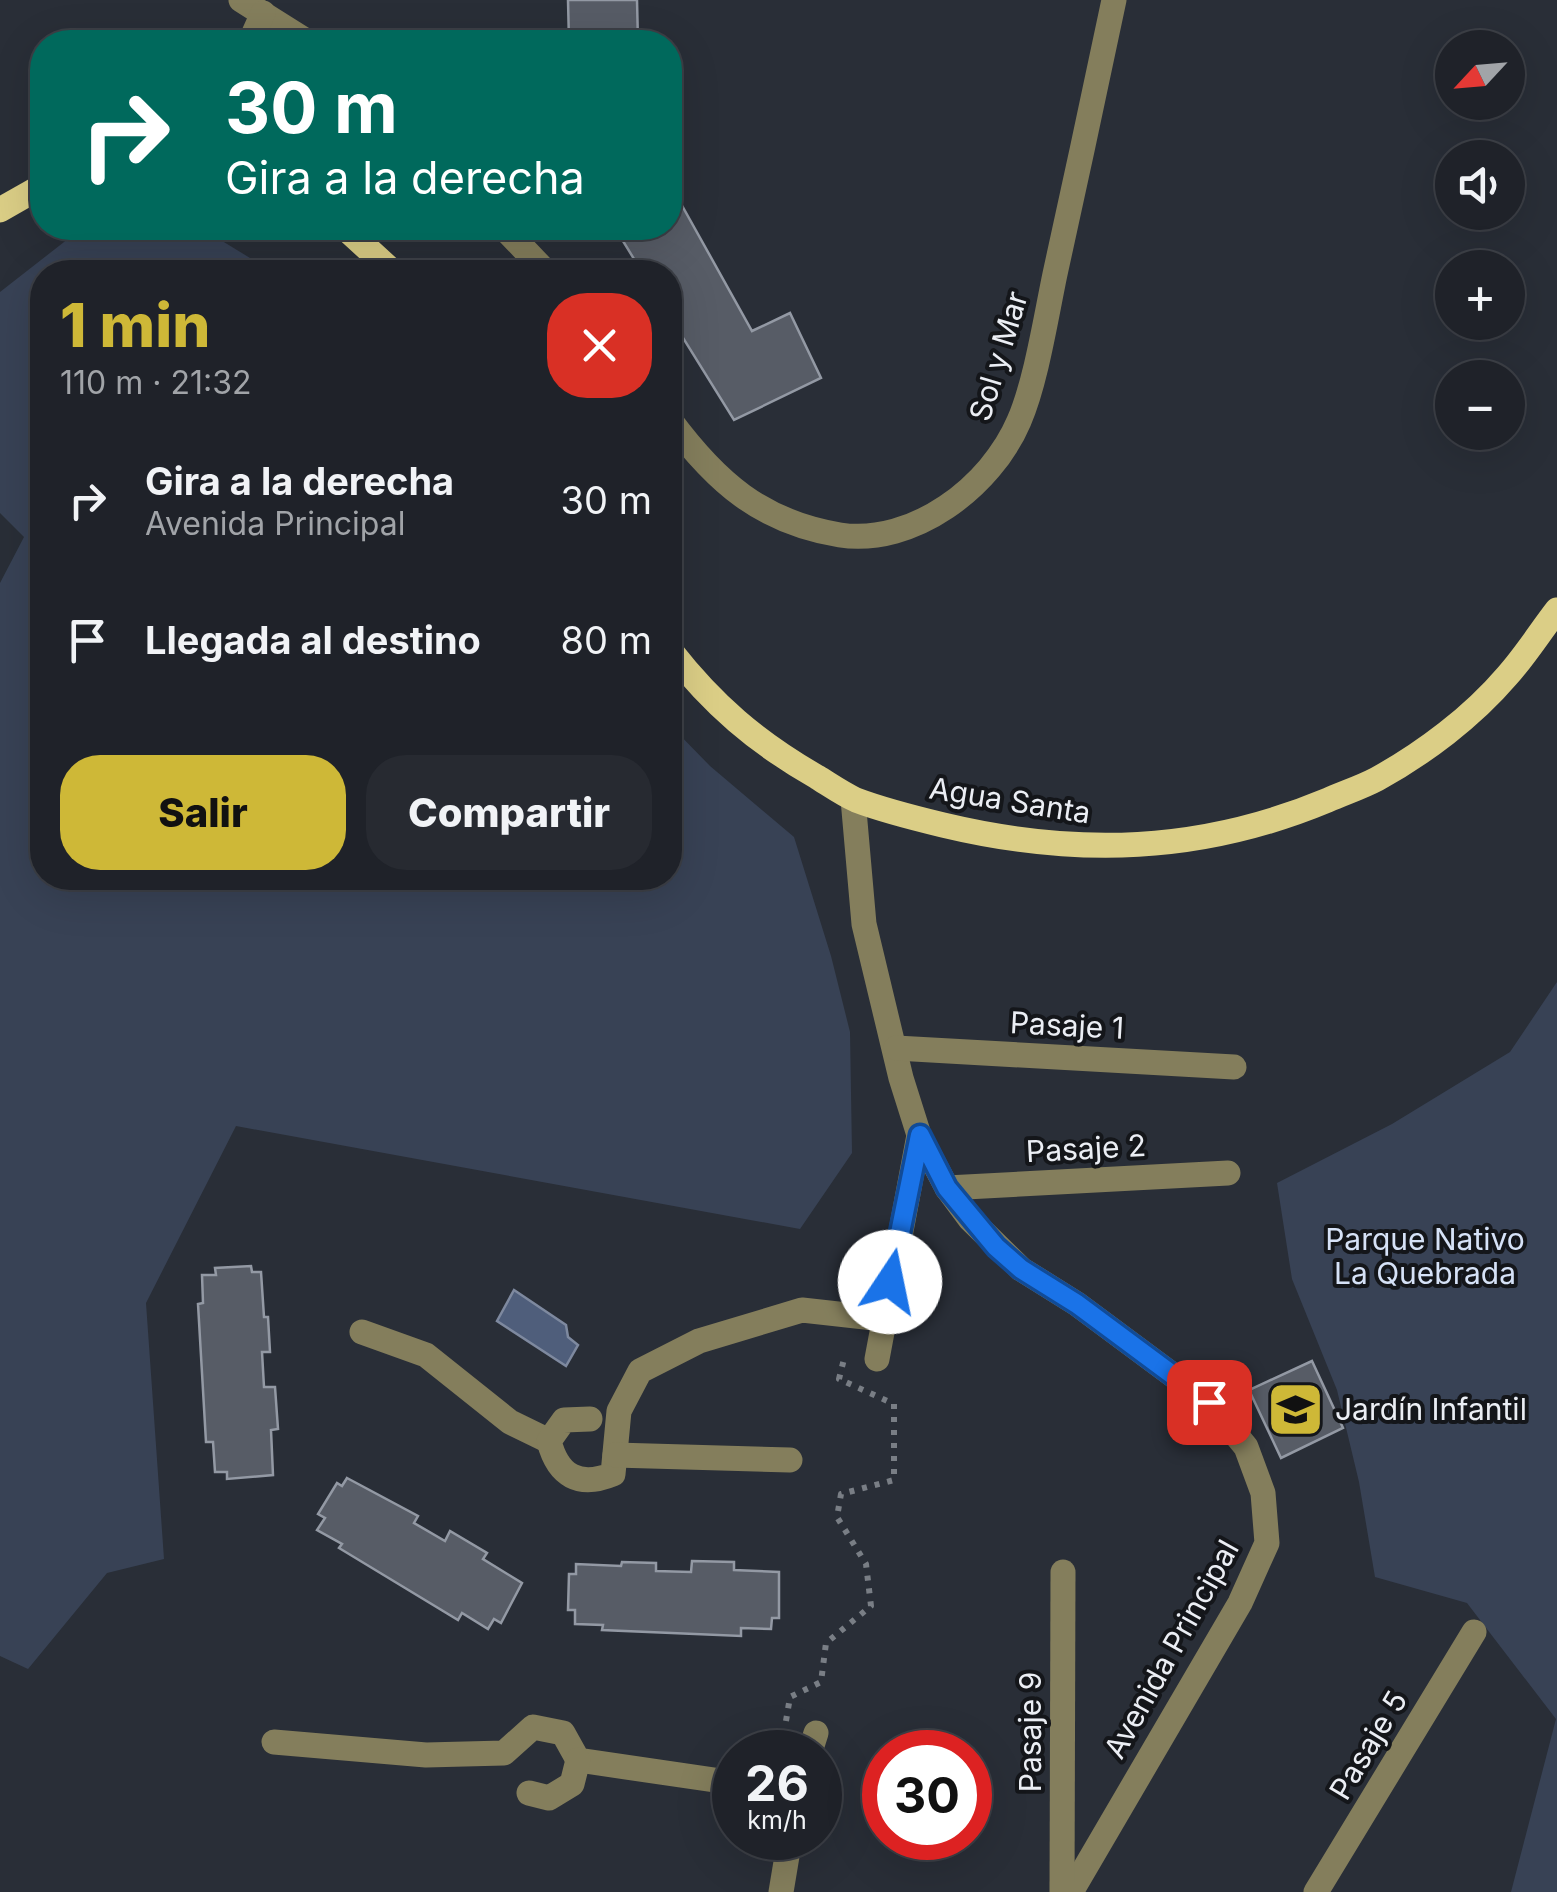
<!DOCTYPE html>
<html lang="es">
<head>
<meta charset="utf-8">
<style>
	:root { --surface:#1f2229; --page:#272a31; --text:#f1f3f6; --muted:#a1a4a8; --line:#3c3f46; --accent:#ceb837 }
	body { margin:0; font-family:Inter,sans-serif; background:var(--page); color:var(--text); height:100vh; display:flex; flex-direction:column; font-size:38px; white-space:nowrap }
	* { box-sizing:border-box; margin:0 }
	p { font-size:32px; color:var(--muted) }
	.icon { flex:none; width:55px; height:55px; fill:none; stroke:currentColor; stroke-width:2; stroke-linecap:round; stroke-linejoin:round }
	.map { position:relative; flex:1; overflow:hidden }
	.sheet { position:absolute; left:30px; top:260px; width:652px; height:630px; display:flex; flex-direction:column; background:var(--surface); border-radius:40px; box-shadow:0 10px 40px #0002,0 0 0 2px var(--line) }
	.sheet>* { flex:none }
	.hud { position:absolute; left:30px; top:30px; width:652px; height:210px; border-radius:40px; box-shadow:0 10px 40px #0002,0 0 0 2px var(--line); background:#00695c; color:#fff; overflow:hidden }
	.needle { width:65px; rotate:244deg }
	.tools { position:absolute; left:1435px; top:30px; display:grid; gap:20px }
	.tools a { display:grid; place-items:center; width:90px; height:90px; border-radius:50%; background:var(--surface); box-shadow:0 10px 40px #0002,0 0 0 2px var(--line); font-size:50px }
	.speed { position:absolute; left:712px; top:1730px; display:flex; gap:20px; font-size:50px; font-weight:700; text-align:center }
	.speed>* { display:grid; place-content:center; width:130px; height:130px; border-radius:50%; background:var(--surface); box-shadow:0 10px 40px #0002,0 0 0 2px var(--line); line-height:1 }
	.speed small { font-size:25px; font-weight:400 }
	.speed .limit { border:15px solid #d22; background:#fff; color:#111 }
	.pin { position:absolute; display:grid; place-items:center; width:85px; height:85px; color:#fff; margin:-42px; border-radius:20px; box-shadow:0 5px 15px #0006 }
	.me { position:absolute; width:110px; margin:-55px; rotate:11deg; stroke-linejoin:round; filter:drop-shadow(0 0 8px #0008) }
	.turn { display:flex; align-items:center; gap:35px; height:210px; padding:0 30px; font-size:45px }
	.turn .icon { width:130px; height:130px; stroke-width:2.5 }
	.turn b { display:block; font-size:70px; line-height:85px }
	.round { display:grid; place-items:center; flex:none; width:105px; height:105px; border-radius:40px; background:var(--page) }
	.head { display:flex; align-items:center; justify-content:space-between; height:170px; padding:0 30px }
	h1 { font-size:60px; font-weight:800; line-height:75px; color:var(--accent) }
	.cta { display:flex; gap:20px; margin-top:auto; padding:20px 30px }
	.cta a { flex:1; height:115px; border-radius:40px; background:var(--accent); color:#111; font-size:40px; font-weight:800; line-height:115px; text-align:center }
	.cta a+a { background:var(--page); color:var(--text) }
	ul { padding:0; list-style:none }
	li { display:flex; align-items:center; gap:30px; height:140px; padding:0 30px }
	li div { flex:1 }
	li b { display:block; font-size:38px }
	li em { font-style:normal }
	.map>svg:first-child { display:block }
	.green { fill:#384255 }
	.water { fill:#4f5e7b; stroke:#7e899f; stroke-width:2.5 }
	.building { fill:#575c66; stroke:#9399a4; stroke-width:2.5 }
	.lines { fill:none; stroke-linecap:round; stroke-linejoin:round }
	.path { stroke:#797e85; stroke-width:6; stroke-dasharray:5 8; stroke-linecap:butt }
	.minor { stroke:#847e5c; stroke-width:25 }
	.major { stroke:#dbce86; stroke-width:25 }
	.route-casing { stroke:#114b97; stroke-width:25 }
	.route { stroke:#1a73e8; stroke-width:18 }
	.labels { text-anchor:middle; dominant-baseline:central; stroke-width:8; stroke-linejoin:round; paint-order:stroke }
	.street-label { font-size:30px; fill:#ebeef4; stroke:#14161a }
	.park-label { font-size:30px; fill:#d6e2f7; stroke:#14161a }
	.poi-label { font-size:30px; fill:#ebeef4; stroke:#14161a; text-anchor:start }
</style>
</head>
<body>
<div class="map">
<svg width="1557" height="1892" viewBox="0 0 1557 1892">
	<rect width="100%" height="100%" fill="#292e37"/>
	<g class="green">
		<path d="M82 228 214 236 273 272H42V878H670V725L710 766 794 837 831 956 850 1032 852 1153 800 1229 236 1126 146 1303 164 1559 107 1573 28 1669 0 1656V583L24 537 0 513V292Z"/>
		<path d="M1557 982V1892H1511L1556 1719 1467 1603 1375 1577 1359 1482 1337 1390 1292 1279 1277 1183 1392 1124 1510 1052Z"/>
	</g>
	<path class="water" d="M514 1290 566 1325 568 1337 578 1345 566 1366 497 1321Z"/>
	<g class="building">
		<path d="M568 0H637L638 42H569Z"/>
		<path d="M670 184 752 331 790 313 821 378 734 420 670 317V272H642L615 228H670Z"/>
		<path d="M251 1266 252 1272H261L264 1317H268L270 1352H262L264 1387H275L278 1429 271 1430 273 1475 227 1479V1472H215L213 1442H206L198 1304 203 1303 202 1275H216L215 1268Z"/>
		<path d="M1312 1361 1343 1428 1281 1458 1249 1390Z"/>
		<path d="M347 1478 418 1516 414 1523 445 1541 450 1531 487 1553 483 1559 522 1583 501 1623 494 1619 488 1629 462 1613 458 1620 339 1548 342 1544 317 1530 325 1518 318 1514 337 1483 342 1486Z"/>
		<path d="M692 1561 734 1562V1570L779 1572V1618H772L771 1629 741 1628V1636L602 1630 603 1625 575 1624V1610H568L569 1574H576V1564L621 1566 622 1562 656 1563V1571L691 1572Z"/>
	</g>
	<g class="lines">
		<path class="path" d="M786 1721 790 1697 821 1682 826 1643 871 1606 866 1564 837 1517 841 1494 894 1480V1404L839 1379 845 1355"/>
		<g class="minor">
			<path d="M241 0 308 42"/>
			<path d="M250 42 263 13"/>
			<path d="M504 228 546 272"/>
			<path d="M670 420C716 482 761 522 840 535 913 546 991 487 1019 421 1036 382 1046 317 1055 274 1075 183 1095 91 1114 0"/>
			<path d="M853 799 864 924 901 1078 919 1135 947 1188 970 1219 1021 1269 1077 1304 1209 1402 1246 1447 1263 1493 1267 1543 1240 1603 1071 1892"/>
			<path d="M896 1048 1234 1067"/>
			<path d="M947 1188 1228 1173"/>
			<path d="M362 1332 426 1355 510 1422 549 1441"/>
			<path d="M877 1359 919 1135"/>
			<path d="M590 1419 564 1420 549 1441C558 1476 579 1488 613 1474L619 1411 640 1371 699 1341 802 1310 883 1319"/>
			<path d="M615 1455 790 1460"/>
			<path d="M274 1742 426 1755 504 1753 533 1727 563 1733 578 1760 735 1783"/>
			<path d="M810 1752 816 1733"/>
			<path d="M529 1793 549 1798 572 1784 578 1760"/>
			<path d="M781 1892 790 1838"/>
			<path d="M1062 1892 1063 1572"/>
			<path d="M1316 1892 1474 1632"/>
		</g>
		<g class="major">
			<path d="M0 210 42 186"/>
			<path d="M345 228 393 272"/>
			<path d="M670 650C713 705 756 742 817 777 830 785 843 794 856 800 885 811 914 818 943 825 1077 857 1201 853 1328 800 1344 793 1362 787 1377 779 1424 753 1472 717 1507 676 1525 656 1540 632 1557 610"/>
		</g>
	</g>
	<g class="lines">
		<defs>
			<path id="route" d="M890 1282 920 1135 947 1188 996 1247 1021 1269 1077 1304 1209 1402"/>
		</defs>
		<use href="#route" class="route-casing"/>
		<use href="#route" class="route"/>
	</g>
	<defs>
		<symbol id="school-square" viewBox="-11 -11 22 22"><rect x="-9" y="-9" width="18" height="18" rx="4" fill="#ceb837" stroke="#14161a"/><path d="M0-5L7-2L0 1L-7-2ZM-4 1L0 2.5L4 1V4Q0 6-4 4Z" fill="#111"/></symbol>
	</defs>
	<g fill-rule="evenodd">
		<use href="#school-square" x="1264" y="1378" width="63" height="63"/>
	</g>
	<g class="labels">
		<g class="street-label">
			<text transform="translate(998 356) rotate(-73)">Sol y Mar</text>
			<text transform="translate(1010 800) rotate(9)">Agua Santa</text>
			<text transform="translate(1067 1025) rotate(3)">Pasaje 1</text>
			<text transform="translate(1086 1148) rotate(-3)">Pasaje 2</text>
			<text transform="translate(1171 1649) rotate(-61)">Avenida Principal</text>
			<text transform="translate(1030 1732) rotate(-90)">Pasaje 9</text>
			<text transform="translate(1368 1745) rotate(-59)">Pasaje 5</text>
		</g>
		<g class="park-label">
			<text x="1425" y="1239">Parque Nativo<tspan x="1425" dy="34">La Quebrada</tspan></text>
		</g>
		<g class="poi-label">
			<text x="1335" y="1409">Jardín Infantil</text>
		</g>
	</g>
</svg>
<div class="tools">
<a><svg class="needle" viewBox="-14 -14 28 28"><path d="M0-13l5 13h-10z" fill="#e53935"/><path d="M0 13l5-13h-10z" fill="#a1a4a8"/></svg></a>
<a><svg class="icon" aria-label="sound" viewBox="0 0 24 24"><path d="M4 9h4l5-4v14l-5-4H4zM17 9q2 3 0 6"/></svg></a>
<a>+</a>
<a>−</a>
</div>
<div class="speed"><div>26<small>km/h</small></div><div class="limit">30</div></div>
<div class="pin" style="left:1209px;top:1402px;background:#d93025"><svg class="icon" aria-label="arrive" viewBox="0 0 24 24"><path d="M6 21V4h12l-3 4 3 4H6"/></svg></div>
<svg class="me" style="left:890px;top:1282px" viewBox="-20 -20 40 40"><circle r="19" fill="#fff"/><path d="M0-13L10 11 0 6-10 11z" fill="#1a73e8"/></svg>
<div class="hud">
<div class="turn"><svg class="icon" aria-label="right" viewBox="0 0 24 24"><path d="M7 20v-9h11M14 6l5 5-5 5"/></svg><div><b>30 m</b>Gira a la derecha</div></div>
</div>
<section class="sheet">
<div class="head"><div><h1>1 min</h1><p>110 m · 21:32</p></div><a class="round" style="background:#d93025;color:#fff"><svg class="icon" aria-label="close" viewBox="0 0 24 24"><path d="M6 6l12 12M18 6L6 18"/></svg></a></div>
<ul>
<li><svg class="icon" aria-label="right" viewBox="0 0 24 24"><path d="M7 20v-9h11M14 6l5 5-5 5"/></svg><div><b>Gira a la derecha</b><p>Avenida Principal</p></div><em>30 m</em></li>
<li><svg class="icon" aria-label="arrive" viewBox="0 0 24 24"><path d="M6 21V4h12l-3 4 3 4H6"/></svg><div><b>Llegada al destino</b></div><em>80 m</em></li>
</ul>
<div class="cta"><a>Salir</a><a>Compartir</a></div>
</section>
</div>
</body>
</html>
